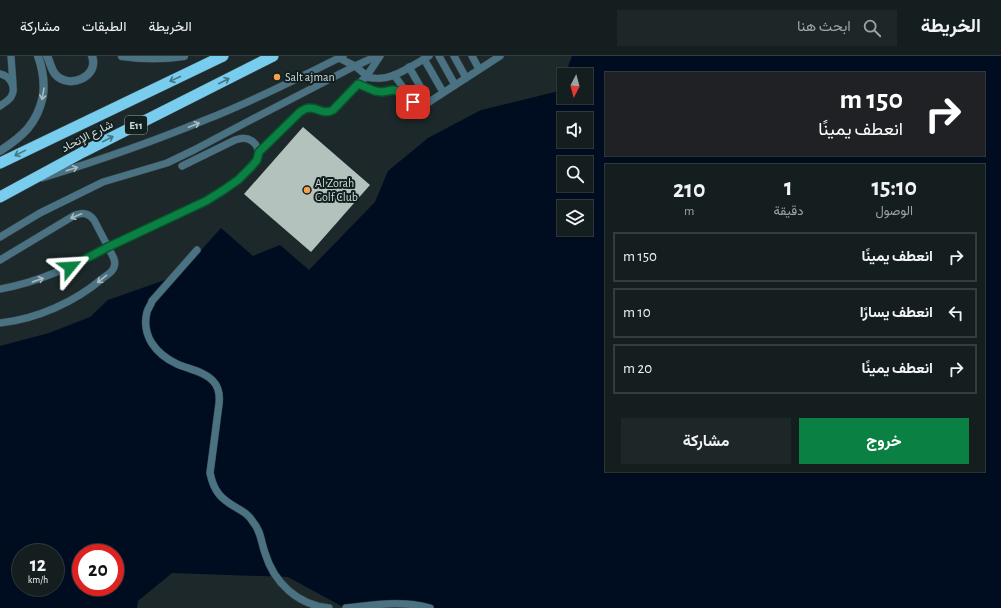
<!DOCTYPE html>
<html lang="ar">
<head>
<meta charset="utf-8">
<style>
	:root { --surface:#151e1f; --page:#1e2728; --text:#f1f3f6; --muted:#9da2a4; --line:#343c3d; --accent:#0b8043 }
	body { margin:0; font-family:"Alegreya Sans",Vazirmatn,sans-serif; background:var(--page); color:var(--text); direction:rtl; height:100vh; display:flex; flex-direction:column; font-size:15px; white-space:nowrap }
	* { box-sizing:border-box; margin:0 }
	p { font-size:13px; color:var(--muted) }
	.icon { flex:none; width:22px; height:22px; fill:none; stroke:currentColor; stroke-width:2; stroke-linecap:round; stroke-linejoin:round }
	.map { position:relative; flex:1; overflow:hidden; direction:ltr }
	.drawer { position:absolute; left:605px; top:108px; width:380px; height:308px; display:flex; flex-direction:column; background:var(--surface); border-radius:0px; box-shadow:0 1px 3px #0004,0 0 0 1px var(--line); direction:rtl }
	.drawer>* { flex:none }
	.top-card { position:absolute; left:605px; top:16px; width:380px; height:84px; border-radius:0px; box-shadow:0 1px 3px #0004,0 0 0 1px var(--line); direction:rtl; background:#202124; color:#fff; overflow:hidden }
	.needle { width:26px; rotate:186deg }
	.fabs { position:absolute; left:557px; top:12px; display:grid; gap:8px }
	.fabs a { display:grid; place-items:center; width:36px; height:36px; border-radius:0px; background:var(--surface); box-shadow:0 1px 3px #0004,0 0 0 1px var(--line); font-size:20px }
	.speed { position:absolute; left:12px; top:488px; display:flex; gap:8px; font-size:20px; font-weight:700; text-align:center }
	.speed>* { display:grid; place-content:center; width:52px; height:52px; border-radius:50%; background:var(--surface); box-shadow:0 1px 3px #0004,0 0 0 1px var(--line); line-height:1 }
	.speed small { font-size:10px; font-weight:400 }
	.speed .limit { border:6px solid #d22; background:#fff; color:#111 }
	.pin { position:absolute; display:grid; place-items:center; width:34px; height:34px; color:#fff; margin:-17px; border-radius:8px; box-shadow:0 2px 6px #0006 }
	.me { position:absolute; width:44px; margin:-22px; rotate:63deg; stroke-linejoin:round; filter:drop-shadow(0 0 3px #0008) }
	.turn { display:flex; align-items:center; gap:14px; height:84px; padding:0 16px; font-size:18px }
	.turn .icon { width:52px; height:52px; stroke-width:2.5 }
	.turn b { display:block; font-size:28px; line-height:34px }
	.eta { display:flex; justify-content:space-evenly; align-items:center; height:68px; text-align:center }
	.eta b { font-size:24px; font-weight:700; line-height:28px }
	.button { display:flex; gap:8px; margin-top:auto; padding:8px 16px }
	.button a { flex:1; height:46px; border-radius:0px; background:var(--accent); color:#fff; font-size:16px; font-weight:700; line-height:46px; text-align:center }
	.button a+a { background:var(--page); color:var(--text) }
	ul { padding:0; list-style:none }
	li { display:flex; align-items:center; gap:12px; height:50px; margin:0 8px 6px; padding:0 8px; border:2px solid var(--line); border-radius:0px }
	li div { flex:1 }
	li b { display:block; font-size:15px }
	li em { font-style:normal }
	header { display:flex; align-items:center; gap:24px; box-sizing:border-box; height:56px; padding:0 20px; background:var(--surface); border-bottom:1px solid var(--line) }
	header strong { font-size:19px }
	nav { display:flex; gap:22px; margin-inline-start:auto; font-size:14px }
	.search { width:280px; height:36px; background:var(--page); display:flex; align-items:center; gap:10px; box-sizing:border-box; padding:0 14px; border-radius:0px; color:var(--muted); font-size:15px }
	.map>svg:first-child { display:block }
	.water { fill:#000d20; fill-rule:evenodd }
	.building { fill:#b4c2bd }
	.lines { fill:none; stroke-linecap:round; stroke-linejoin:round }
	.service-casing { stroke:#394445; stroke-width:8 }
	.tertiary-casing { stroke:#394445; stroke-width:9 }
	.trunk-casing { stroke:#394445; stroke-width:12 }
	.service { stroke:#4a7283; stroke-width:7 }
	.tertiary { stroke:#4a7283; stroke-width:8 }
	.trunk { stroke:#78cdee; stroke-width:11 }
	.oneway { stroke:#457686 }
	.oneway2 { stroke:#a9bbc0 }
	.route-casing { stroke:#07532c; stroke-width:10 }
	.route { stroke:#0b8043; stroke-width:7 }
	.poi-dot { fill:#f8a04b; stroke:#121f1f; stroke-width:1.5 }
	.labels { text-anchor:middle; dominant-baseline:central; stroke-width:4; stroke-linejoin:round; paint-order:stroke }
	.shield { fill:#121f1f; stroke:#98a2a2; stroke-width:1 }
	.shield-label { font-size:11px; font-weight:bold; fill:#d2dada }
	.poi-label { font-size:12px; fill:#d2dada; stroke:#121f1f; text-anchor:start }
	.street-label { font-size:12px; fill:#d2dada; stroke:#121f1f }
</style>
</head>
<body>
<header>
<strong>الخريطة</strong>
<div class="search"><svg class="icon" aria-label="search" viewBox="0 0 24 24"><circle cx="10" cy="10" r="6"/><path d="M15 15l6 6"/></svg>ابحث هنا</div>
<nav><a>الخريطة</a><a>الطبقات</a><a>مشاركة</a></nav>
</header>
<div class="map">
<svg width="1001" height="552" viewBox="0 0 1001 552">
	<rect width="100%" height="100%" fill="#1c2829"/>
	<path class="water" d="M572 0H1001V552H345L288 521 172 517 138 545 137 552H0V290L49 277 90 261 108 244 179 219 221 172 253 200 280 189 309 214 375 146 388 115 428 82 481 54 559 35 564 21V41H586V19H565ZM606 17H984V99H606ZM564 63H586V85H564ZM564 107H586V129H564ZM606 109H984V415H606ZM564 151H586V173H564ZM21 497H55V531H21ZM81 497H115V531H81Z"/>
	<path class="building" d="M303 71 370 129 311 196 244 138Z"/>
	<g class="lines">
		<defs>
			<g id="service">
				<path d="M11 0 13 28"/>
				<path d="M439 0 455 29"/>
				<path d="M454 0 466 22"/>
				<path d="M472 0 479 13"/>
				<path d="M339 2 355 10 367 20"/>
				<path d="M424 3 443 36"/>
				<path d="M409 11 429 46"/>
				<path d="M0 18C10 20 17 31 11 41 8 45 4 47 0 50"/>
				<path d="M394 19 410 41"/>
				<path d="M366 21C371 22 377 23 382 22 395 22 417 7 429 0"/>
				<path d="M358 28C366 31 374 36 382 36 388 36 393 34 398 35 410 40 414 54 429 46L500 0"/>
				<path d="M259 96 300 56C315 45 320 61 333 54L358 28 366 21 380 0"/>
				<path d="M42 122C97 105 152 86 205 64 252 46 298 22 343 0"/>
				<path d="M0 181 40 157 103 126 167 107 194 94 245 67 355 10 377 0"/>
				<path d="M197 194 152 245C151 249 148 252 147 256 141 280 156 298 177 308 188 313 204 315 213 325 219 331 220 339 219 348L210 417C214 436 221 443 237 452 244 456 249 459 253 466 261 475 261 486 265 497 274 527 298 549 329 552"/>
				<path d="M0 204 75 159C83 156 89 157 94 164L108 191C72 210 40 226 0 233"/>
				<path d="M0 267C37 263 75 246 103 222 107 219 113 216 114 211 117 204 111 198 108 191 126 183 143 175 161 166 181 157 202 148 221 136 229 131 254 112 257 104 260 97 258 89 252 85 246 81 241 82 235 84L182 110"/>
				<path d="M346 552C374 549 402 544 430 552"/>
			</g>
			<g id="tertiary">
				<path d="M47 0C50 6 51 13 55 18 68 34 100 21 92 0"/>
				<path d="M122 0C142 3 163 3 184 0"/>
				<path d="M0 95C23 80 37 68 43 40 45 25 43 14 38 0"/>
			</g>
			<g id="trunk">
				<path d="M0 107 223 0"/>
				<path d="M0 141 83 96 273 0"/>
			</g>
		</defs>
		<use href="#service" class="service-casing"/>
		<use href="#tertiary" class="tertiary-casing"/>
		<use href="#trunk" class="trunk-casing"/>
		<use href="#service" class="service"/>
		<use href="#tertiary" class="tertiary"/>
		<use href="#trunk" class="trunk"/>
	</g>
	<defs><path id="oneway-shaft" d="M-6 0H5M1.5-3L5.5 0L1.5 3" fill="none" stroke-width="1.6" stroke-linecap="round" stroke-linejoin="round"/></defs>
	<g class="oneway">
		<use href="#oneway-shaft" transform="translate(175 23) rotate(155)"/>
		<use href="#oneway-shaft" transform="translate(224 25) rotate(-27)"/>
		<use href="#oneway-shaft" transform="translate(108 83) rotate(-27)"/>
		<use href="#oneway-shaft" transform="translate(20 97) rotate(154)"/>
	</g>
	<g class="oneway2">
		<use href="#oneway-shaft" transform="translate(43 38) rotate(100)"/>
		<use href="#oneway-shaft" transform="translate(194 69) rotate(-21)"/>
		<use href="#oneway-shaft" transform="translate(72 113) rotate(-18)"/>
		<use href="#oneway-shaft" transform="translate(76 160) rotate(157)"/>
		<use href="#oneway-shaft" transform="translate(102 223) rotate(141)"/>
		<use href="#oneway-shaft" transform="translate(38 224) rotate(-19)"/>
	</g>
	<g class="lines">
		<defs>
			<path id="route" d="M70 211 108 191 206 145 222 135 238 124 251 111 257 104 259 96 300 56C315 45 320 61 333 54L358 28 375 35 382 36 393 34 397 35 413 46"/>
		</defs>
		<use href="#route" class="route-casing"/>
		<use href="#route" class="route"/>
	</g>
	<g class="poi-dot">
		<circle cx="277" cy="21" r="4"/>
		<circle cx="307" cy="134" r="4"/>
	</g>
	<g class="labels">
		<rect class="shield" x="125" y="60" width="22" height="18" rx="3"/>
		<g class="shield-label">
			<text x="136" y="69">E11</text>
		</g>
		<g class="poi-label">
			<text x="285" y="21">Salt ajman</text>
			<text x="315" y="127">Al Zorah<tspan x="315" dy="14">Golf Club</tspan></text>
		</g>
		<g class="street-label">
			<text transform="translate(87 80) rotate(-27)">شارع الإتحاد</text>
		</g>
	</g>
</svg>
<div class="fabs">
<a><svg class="needle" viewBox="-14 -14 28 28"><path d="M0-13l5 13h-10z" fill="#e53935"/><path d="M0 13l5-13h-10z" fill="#9da2a4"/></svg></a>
<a><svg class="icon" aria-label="sound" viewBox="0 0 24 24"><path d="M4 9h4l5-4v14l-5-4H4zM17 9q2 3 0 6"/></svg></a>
<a><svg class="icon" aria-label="search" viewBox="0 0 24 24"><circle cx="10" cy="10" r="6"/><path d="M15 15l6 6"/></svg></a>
<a><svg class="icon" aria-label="layers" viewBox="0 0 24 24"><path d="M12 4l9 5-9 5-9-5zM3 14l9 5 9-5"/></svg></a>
</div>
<div class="speed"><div>12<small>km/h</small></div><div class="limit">20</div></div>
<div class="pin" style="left:413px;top:46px;background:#d93025"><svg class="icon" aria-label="arrive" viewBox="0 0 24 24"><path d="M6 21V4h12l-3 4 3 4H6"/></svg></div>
<svg class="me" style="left:70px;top:211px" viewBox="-20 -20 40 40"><path d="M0-17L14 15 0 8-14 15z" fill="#0b8043" stroke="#fff" stroke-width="4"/></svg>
<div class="top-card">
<div class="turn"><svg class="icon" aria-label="right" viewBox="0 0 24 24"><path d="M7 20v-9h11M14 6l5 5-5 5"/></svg><div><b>150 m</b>انعطف يمينًا</div></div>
</div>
<section class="drawer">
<div class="eta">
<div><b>15:10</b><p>الوصول</p></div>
<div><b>1</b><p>دقيقة</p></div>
<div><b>210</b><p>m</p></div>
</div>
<ul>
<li><svg class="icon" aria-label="right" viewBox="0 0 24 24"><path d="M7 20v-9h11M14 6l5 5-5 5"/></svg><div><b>انعطف يمينًا</b></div><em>150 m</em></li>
<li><svg class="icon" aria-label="left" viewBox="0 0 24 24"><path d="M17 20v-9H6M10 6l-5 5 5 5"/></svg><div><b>انعطف يسارًا</b></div><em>10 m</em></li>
<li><svg class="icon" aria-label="right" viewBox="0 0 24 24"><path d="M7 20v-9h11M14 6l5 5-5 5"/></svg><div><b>انعطف يمينًا</b></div><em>20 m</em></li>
</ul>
<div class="button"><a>خروج</a><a>مشاركة</a></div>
</section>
</div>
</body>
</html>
